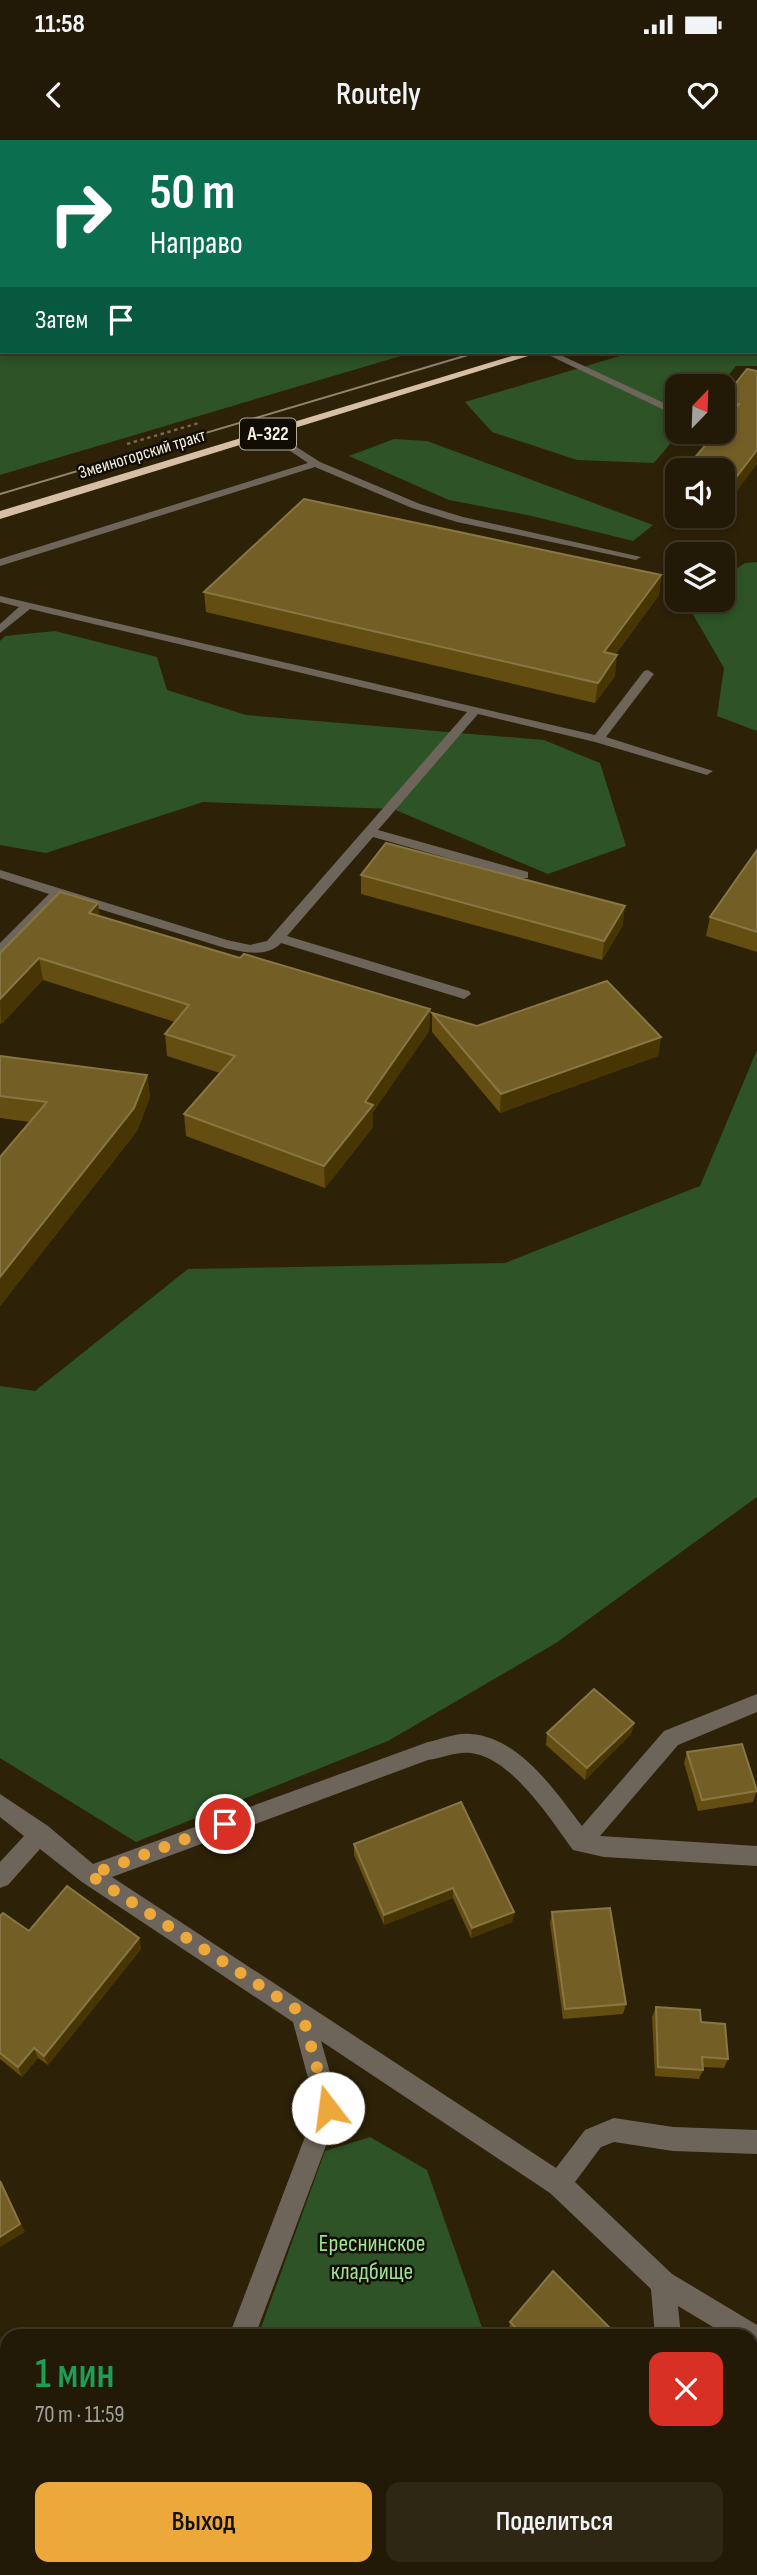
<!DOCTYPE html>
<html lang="ru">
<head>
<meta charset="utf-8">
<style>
	:root { --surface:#221a06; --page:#2e2714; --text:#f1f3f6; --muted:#a2a19b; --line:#3f3828; --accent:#eda83b }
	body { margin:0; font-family:"Sofia Sans Condensed",sans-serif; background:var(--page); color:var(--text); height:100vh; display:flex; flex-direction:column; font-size:26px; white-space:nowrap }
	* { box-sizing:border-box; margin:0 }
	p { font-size:23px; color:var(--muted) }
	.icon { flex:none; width:38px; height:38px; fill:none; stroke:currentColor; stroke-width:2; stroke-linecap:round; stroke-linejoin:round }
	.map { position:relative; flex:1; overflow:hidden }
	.drawer { position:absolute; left:0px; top:2189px; width:758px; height:247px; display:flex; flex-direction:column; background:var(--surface); border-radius:21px 21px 0 0; box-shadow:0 4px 10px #0003,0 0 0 2px var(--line) }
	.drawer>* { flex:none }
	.banner { position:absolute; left:0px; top:0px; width:758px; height:214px; box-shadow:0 4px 10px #0003,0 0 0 2px var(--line); background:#0b6e4f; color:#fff; overflow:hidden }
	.needle { width:46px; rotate:23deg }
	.controls { position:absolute; left:665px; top:234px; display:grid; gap:14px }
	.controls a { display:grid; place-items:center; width:70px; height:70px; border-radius:14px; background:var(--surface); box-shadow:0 4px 10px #0003,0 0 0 2px var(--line); font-size:35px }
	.pin { position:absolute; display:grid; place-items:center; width:60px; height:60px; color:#fff; margin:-30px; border:4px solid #fff; border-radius:50%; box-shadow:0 2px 7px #0007 }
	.me { position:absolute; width:77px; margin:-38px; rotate:345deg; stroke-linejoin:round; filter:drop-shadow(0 0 5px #0008) }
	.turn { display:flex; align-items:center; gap:24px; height:147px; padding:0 35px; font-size:32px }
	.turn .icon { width:91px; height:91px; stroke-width:2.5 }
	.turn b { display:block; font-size:49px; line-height:60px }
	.then { display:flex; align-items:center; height:66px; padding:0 35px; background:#0003; gap:14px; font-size:26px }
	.round { display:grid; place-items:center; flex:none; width:74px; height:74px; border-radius:14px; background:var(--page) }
	.overview { display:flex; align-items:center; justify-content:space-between; height:119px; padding:0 35px }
	h1 { font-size:42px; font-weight:600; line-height:52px; color:#1e9e55 }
	.button { display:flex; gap:14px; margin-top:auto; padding:14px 35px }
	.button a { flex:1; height:80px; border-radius:14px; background:var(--accent); color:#111; font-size:28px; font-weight:600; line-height:80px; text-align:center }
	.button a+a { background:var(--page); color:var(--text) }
	.status { display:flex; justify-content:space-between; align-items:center; height:49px; padding:0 35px; background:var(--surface); direction:ltr }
	.status svg { height:19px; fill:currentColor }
	header { display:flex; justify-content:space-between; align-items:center; height:91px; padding:0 35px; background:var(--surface); font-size:32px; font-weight:600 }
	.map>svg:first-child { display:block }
	.green { fill:#2d5326 }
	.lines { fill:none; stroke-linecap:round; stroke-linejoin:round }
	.path { stroke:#716852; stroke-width:2.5; stroke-dasharray:3.5 3.5; stroke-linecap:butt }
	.minor { fill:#6e655a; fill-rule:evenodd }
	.highway { fill:#d6bfa5; fill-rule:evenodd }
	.tram { stroke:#8f8571; stroke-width:2 }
	.wall { fill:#634d10 }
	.shaded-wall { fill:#473503 }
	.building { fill:#735f26; stroke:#887644; stroke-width:2 }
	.route { stroke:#eda83b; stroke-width:12; stroke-dasharray:0 21.6 }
	.labels { text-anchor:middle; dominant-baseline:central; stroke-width:5; stroke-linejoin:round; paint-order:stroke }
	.far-street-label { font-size:18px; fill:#f7f0e1; stroke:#120d04 }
	.shield { fill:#120d04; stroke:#b2ac9f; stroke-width:2 }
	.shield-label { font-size:19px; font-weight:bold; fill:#f7f0e1 }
	.near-park-label { font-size:24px; fill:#9ee391; stroke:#120d04 }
</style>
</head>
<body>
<div class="status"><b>11:58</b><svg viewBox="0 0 49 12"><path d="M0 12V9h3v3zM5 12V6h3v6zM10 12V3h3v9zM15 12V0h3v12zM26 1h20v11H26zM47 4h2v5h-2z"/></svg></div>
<header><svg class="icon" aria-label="back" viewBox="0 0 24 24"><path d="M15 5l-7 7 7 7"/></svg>Routely<svg class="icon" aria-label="heart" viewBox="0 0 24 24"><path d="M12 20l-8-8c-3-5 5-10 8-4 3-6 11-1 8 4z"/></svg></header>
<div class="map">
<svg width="757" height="2435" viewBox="0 0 757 2435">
	<rect width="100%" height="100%" fill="#2d2208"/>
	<g class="green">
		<path d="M0 0 402 2H2V212H414L0 335Z"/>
		<path d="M757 175V226H736L719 247H677V292H680L654 323 577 320 492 292 465 262 633 212H756Z"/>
		<path d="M394 299 427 301 653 385 633 401 532 376 449 360 349 316Z"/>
		<path d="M757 422V591L717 576 724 528 687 464 692 460H723V438L745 423Z"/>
		<path d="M55 491 157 517 167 550 246 575 544 600 600 623 626 706 548 734 393 669 203 662 46 713 0 705V501L5 496Z"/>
		<path d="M757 910V1357L556 1503 388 1601 136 1702 0 1618V1246L35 1251 188 1129 505 1123 700 1046Z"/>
		<path d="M370 1997 427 2030 485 2196H258L325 2011Z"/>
		<path d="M204 2429H648L649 2435H203Z"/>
	</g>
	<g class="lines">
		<path class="path" d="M127 304 199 283"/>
		<g class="minor">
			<path d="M346 0H356L358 2H348Z"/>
			<path d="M425 0H436L438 2H427Z"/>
			<rect x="756" y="35" width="1" height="4"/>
			<rect x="756" y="58" width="1" height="4"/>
			<rect x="756" y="114" width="1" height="6"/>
			<path d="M542 212H554L677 269V276Z"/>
			<path d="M270 290 320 322 420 364 463 377 641 417 636 420 457 382 412 368 315 327 0 426V419L308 323 267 295V291Z"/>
			<path d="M0 456 595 595 644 531 648 530 654 534 606 597 713 631 707 635 595 602 478 574 378 690 528 732V738H518L373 697 287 796 469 851 471 854 464 859 281 803C268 818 242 812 225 808L61 757 5 814 0 815V803L49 754 0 738V730L227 800 250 805 267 801 467 572 30 469 0 493V484L19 467 0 462Z"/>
			<path d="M757 1554V1572L678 1605 600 1696 757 1706V1726L604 1717 573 1710C551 1680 512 1618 471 1613 457 1611 442 1618 428 1620L112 1737 556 2028 585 1990 614 1978 673 1987 757 1990V2014L673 2011 614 2002 601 2007 575 2042 672 2134 757 2185V2212L751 2209V2196H728L678 2166 681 2196H655L651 2149 550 2053 321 1901 340 1968 255 2196H229L316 1968 293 1882 82 1742 40 1709 8 1745 0 1748V1722L24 1696 0 1677V1654L48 1686 93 1724 428 1602C442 1599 457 1592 471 1594 520 1598 555 1651 582 1686L664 1591Z"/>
			<path d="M177 2429H205L204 2435H176Z"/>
			<path d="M677 2429H705L706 2435H678Z"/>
		</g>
		<g class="highway">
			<path d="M757 140V147H756V140Z"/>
			<path d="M525 212H541L0 379V371Z"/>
		</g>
		<path class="tram" d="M0 354 478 212"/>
	</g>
	<g class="wall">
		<path d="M747 229 725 367 723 366V331L727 279 723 278V259Z"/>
		<path d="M677 341V357L675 356Z"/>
		<path d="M661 435 659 455 615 515V536L595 563 206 472 204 452Z"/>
		<path d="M757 710V812L706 796 710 777Z"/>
		<path d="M361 735 623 785 602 820 361 754Z"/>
		<path d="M100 776 240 818 430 869 429 891 373 972V987L325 1048 186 996 184 974 220 933 167 916 165 894 175 882 43 840 0 884V813Z"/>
		<path d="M432 873 477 886 661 897 658 916 500 973 432 892Z"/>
		<path d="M0 916 147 935 150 957 137 991 0 1166V1017L30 982 0 978Z"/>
		<path d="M634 1583 631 1594 585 1640 546 1605 547 1593Z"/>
		<path d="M687 1612 757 1651 753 1662 698 1671 684 1623Z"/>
		<path d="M354 1704 514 1772 512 1782 471 1798 453 1758 384 1785 354 1715Z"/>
		<path d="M552 1772 626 1864 623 1874 563 1879 550 1783Z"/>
		<path d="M0 1776 29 1791 139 1798 141 1809 48 1925 38 1918 22 1937 0 1919Z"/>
		<path d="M656 1867 728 1919 724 1928 703 1927V1930L699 1939 655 1936 652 1877Z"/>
		<path d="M510 2182 613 2191 611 2196H516L509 2189Z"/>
	</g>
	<g class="shaded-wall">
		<path d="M757 310V324L725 367 727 349Z"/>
		<path d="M661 435 659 455 602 533 604 512Z"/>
		<path d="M617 515 615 536 595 563 598 543Z"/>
		<path d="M98 763 101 785 89 773Z"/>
		<path d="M625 766 623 785 602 820 604 801Z"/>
		<path d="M39 818 43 840 1 885 0 859Z"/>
		<path d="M430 869 429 891 373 972V987L325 1048 324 1026 365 962Z"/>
		<path d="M661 897 658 916 500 973 501 954Z"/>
		<path d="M147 935 150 957 137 991 0 1166V1137Z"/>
		<path d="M634 1583 631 1594 585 1640 587 1628Z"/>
		<path d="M453 1748V1758L384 1785V1775Z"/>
		<path d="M514 1772 512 1782 471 1798 472 1788Z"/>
		<path d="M139 1798 141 1809 48 1925 44 1916Z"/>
		<path d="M34 1908 38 1918 22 1937 18 1927Z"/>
		<path d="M0 2040 25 2092 0 2107Z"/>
		<path d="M7 2394V2404L0 2411V2401Z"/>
		<path d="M109 2429H115L112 2435H106Z"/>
	</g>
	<g class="building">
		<path d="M554 0H606L622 2H554Z"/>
		<path d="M747 229 757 231V310L727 349 723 348V331H684L716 292H723V283L739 264 723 261V259Z"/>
		<path d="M304 359 661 435 604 512 617 515 598 543 204 452Z"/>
		<path d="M386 703 625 766 604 801 361 735Z"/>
		<path d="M757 710V792L710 777Z"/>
		<path d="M60 752 98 763 89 773 240 818 244 814 430 869 365 962 373 965 324 1026 184 974 235 916 165 894 189 865 39 818 0 859V813Z"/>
		<path d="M607 841 661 897 501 954 432 873 477 886Z"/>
		<path d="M0 916 147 935 134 968 0 1137V1017L47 962 0 956Z"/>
		<path d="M594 1549 634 1583 587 1628 547 1593Z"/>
		<path d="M742 1604 757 1651 702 1660 687 1612Z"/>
		<path d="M461 1662 514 1772 472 1788 453 1748 384 1775 354 1704Z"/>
		<path d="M67 1746 139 1798 44 1916 34 1908 18 1927 0 1913V1776L3 1773 29 1791Z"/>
		<path d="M610 1768 626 1864 565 1869 552 1772Z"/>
		<path d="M656 1867 700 1870 701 1882 725 1884 728 1919 702 1917 703 1930 658 1927Z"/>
		<path d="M0 2041 20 2084 0 2097Z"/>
		<path d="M553 2131 613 2191 609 2196H524L510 2182Z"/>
		<path d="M133 2189 142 2196H129Z"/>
		<path d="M0 2231 7 2240V2394L0 2401Z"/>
		<path d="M55 2429H109L106 2435H51Z"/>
	</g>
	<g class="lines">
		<path class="route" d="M225 1684 90 1735 302 1873 328 1968"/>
	</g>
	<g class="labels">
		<g class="far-street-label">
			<text transform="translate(142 314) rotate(-17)">Змеиногорский тракт</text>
		</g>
		<rect class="shield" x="240" y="278.5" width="56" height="31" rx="5"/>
		<g class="shield-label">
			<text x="268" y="294">А-322</text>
		</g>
		<g class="near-park-label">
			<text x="372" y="2103">Ереснинское<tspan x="372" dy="28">кладбище</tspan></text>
		</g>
	</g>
</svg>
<div class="controls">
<a><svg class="needle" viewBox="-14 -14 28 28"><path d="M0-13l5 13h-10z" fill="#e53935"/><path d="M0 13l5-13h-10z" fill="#a2a19b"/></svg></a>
<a><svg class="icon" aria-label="sound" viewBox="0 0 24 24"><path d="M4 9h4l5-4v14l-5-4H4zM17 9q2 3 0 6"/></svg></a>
<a><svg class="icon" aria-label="layers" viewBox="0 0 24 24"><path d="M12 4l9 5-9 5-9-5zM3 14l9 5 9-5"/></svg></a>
</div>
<div class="pin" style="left:225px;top:1684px;background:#d93025"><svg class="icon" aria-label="arrive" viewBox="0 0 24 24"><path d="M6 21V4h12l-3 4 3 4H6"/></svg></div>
<svg class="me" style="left:328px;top:1968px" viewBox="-20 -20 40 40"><circle r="19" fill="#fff"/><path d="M0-13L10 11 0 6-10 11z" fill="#eda83b"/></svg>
<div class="banner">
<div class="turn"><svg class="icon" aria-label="right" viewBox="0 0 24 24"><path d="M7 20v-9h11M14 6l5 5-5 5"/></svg><div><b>50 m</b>Направо</div></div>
<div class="then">Затем<svg class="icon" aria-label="arrive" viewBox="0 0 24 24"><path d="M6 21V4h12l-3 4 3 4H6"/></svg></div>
</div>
<section class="drawer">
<div class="overview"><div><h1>1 мин</h1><p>70 m · 11:59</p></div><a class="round" style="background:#d93025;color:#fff"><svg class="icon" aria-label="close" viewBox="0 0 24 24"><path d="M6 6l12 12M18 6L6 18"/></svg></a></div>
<div class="button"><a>Выход</a><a>Поделиться</a></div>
</section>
</div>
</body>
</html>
